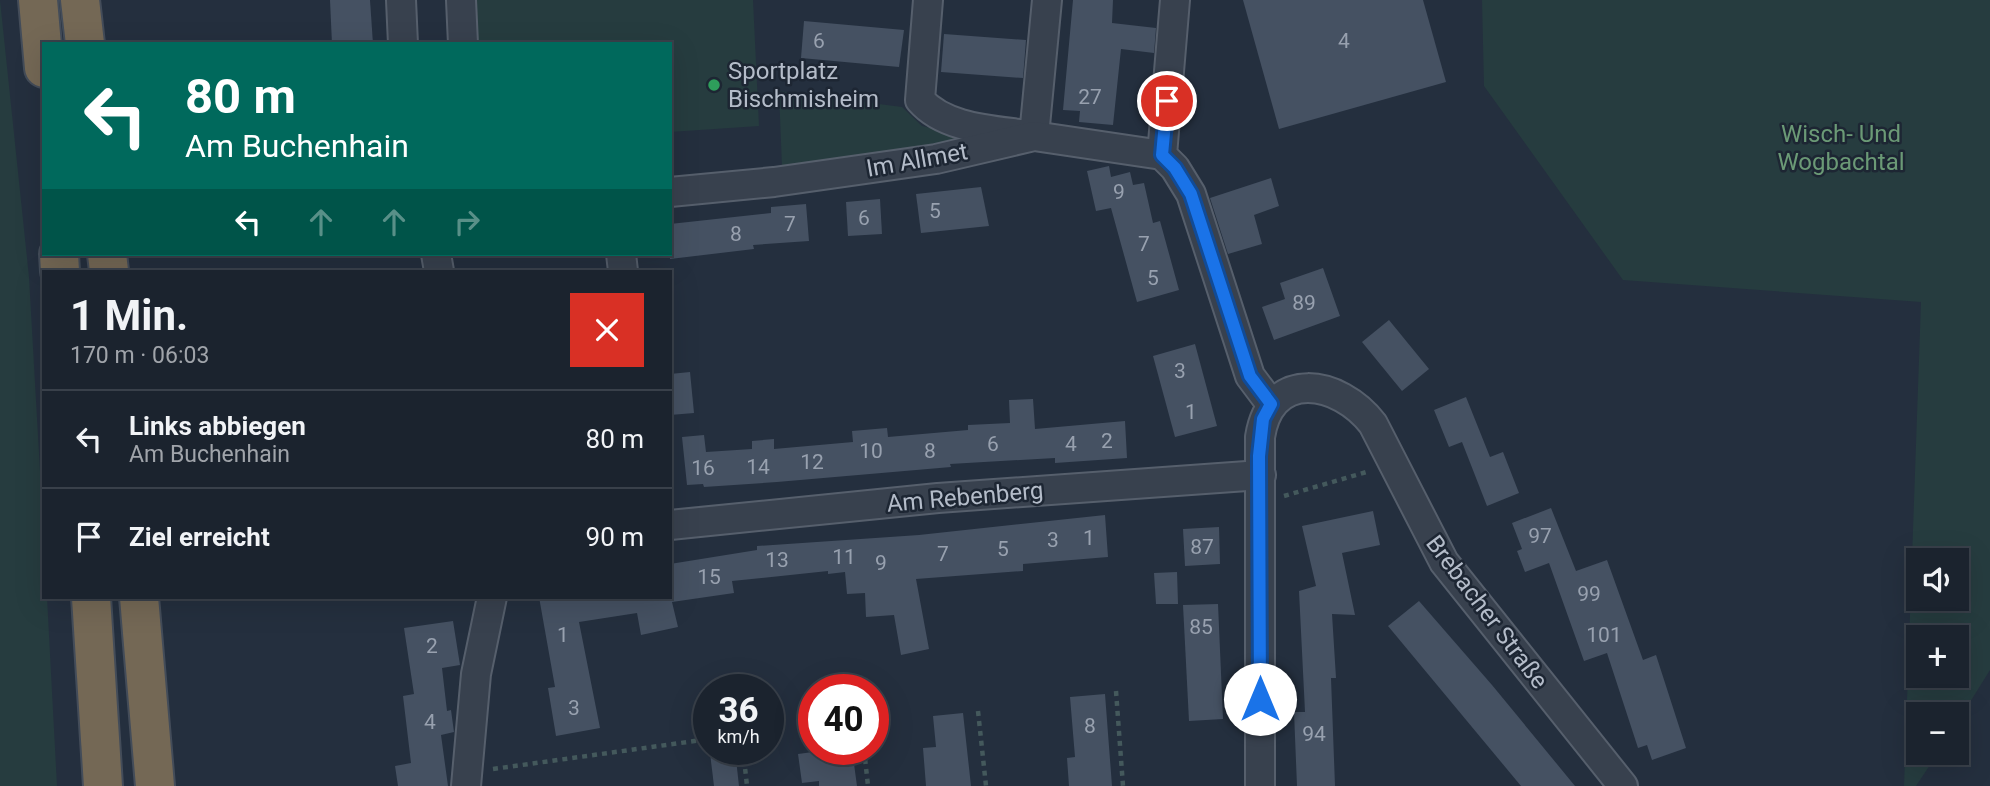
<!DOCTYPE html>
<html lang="de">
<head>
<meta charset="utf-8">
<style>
	:root { --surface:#1b232e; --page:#242b36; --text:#f1f3f6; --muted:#a0a4aa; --line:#39404a }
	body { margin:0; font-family:Roboto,sans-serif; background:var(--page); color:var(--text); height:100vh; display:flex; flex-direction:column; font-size:26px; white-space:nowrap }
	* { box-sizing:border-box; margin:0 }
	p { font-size:23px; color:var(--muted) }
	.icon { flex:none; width:38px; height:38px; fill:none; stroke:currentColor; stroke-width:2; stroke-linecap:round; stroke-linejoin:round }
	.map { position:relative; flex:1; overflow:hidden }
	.sheet { position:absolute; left:42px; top:270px; width:630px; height:329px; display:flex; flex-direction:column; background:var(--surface); border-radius:0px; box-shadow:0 7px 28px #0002,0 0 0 2px var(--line) }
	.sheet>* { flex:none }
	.banner { position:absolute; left:42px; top:42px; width:630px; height:214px; border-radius:0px; box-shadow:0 7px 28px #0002,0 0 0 2px var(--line); background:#00695c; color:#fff; overflow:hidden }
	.fabs { position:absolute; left:1906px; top:548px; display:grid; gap:14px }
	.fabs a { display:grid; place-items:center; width:63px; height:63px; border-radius:0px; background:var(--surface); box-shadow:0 7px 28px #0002,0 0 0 2px var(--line); font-size:35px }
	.speed { position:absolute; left:693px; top:674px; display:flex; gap:14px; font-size:35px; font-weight:700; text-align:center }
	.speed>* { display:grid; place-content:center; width:91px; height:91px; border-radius:50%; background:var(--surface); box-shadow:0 7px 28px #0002,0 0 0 2px var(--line); line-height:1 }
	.speed small { font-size:18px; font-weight:400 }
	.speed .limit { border:10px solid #d22; background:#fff; color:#111 }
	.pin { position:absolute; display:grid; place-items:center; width:60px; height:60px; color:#fff; margin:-30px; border:4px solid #fff; border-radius:50%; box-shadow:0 2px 7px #0007 }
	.me { position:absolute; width:77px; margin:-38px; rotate:0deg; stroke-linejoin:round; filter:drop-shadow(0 0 5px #0008) }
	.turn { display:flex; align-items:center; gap:24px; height:147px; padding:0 28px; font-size:32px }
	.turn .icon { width:91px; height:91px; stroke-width:2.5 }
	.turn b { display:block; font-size:49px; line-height:60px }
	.lanes { display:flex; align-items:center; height:66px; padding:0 28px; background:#0003; justify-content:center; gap:35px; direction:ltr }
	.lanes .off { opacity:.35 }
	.round { display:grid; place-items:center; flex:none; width:74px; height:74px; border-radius:0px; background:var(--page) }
	.headline { display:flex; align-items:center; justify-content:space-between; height:119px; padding:0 28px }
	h1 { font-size:42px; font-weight:700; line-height:52px }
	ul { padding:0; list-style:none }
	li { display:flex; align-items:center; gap:21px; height:98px; padding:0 28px; border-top:2px solid var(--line) }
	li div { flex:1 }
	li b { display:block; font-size:26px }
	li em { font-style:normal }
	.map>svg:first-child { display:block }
	.green { fill:#263c3f; fill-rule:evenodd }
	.building { fill:#455162 }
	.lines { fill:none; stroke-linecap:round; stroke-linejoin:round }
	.minor-casing { stroke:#565f6c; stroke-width:32 }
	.highway-casing { stroke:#434c59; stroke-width:42 }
	.path { stroke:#44595c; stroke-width:4.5; stroke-dasharray:5 5; stroke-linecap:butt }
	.minor { stroke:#38414e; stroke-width:28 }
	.highway { stroke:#746855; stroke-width:38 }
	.route-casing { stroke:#114b97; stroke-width:18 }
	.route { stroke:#1a73e8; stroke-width:12 }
	.leisure-dot { fill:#2e9e5b; stroke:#1d2633; stroke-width:2.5 }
	.labels { text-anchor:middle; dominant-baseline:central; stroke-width:5; stroke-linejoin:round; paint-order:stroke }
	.number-label { font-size:21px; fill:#98a1af }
	.poi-label { font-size:24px; fill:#b4bcc9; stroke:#1d2633; text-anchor:start }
	.park-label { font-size:24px; fill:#6b9a76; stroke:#1d2633 }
	.street-label { font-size:24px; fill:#b4bcc9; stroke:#1d2633 }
</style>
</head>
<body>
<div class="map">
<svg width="1990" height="786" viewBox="0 0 1990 786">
	<rect width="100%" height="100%" fill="#242f3e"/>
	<g class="green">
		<path d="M0 0 29 277 44 542V597H47L57 786H0Z"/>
		<path d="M451 0H753L759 126 670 132V44H453Z"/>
		<path d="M1482 0H1990V670L1957 723 1956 714H1918V752L1938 753 1916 786H1904L1921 302 1623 280 1484 86ZM1956 560V598H1918V560ZM1956 637V676H1918V637Z"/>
		<path d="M779 91 902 107 922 126 958 134 961 147 782 167Z"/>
	</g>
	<g class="building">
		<path d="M330 0H370L373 44H332Z"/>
		<path d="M1073 0H1113L1112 23 1156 28 1154 53 1121 49 1113 125 1079 122 1080 111 1063 110Z"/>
		<path d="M1243 0H1423L1446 82 1279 129Z"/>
		<path d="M804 21 904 30 899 67 801 58Z"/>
		<path d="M944 34 1026 40 1023 78 941 72Z"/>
		<path d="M1109 166 1111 177 1130 172 1133 185 1144 183 1153 223 1160 221 1179 290 1137 302 1111 208 1096 211 1087 171Z"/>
		<path d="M1271 178 1279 206 1254 215 1262 244 1228 254 1210 198Z"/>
		<path d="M981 187 989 226 921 233 916 194Z"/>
		<path d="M880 199 882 234 848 236 846 202Z"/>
		<path d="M806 204 809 241 753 245 754 249 670 259V224L771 213V207Z"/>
		<path d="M1323 268 1340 316 1274 340 1262 307 1285 299 1280 283Z"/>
		<path d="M1389 320 1429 369 1402 391 1362 342Z"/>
		<path d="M1195 344 1217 426 1175 437 1153 356Z"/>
		<path d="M690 372 694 413 670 415V374Z"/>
		<path d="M1466 397 1490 457 1503 452 1519 493 1487 506 1462 442 1449 447 1434 410Z"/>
		<path d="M1033 399 1035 429 1125 421 1127 458 1055 463V458L950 464 951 467 777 482 704 487 703 484 687 485 682 437 704 435 706 452 752 449V441L774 439V449L853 442 852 431 887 428 888 437 968 430V425L1010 423 1009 400Z"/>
		<path d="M1551 508 1576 571 1607 560 1643 660 1656 655 1686 748 1652 760 1647 745 1638 748 1607 653 1584 661 1549 563 1525 572 1517 551 1522 549 1512 523Z"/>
		<path d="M1373 511 1380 545 1342 553 1355 615 1332 614 1336 678H1331L1335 786H1297L1294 712H1305L1299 591 1316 586 1302 526Z"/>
		<path d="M1105 515 1108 557 1023 564V571L916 579 929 649 901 655 894 615 866 617 865 593 847 594 845 572 828 574V571L732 581 734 593 672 602 678 627 641 635 637 613 579 622 600 728 556 736 548 688 555 687 539 597H670V564L757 550V546L919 535Z"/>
		<path d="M1219 527 1220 564 1185 566 1183 529Z"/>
		<path d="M1177 572 1178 604H1156L1154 573Z"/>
		<path d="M1419 601 1492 685 1575 786H1521L1388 626Z"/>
		<path d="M1218 604 1223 719 1189 721 1183 605Z"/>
		<path d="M453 621 460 665 442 668 447 711 451 710 454 732 441 735 448 786H398L395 766 411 763 403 696 414 694 404 628Z"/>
		<path d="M1105 694 1112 786H1069L1067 758 1075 757 1070 697Z"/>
		<path d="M963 713 971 786H926L923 748 936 747 933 716Z"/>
		<path d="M835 749H852L857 786H819V781L802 783 798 754Z"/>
		<path d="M735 750 739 786H714L710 753Z"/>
	</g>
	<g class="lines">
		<defs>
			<g id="minor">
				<path d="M401 0 403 44"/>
				<path d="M461 0 463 44"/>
				<path d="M928 0 920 100C946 130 997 130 1034 136L1047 0"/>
				<path d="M1175 0 1162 155 1175 168 1191 194 1250 376 1271 404"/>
				<path d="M670 192 774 182 936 159 1034 136 1162 155"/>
				<path d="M436 254 439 271"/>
				<path d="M621 254 623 271"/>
				<path d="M670 525 938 498 1261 475"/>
				<path d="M466 786 476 674 492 597"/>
				<path d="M1260 786V437C1271 368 1339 380 1373 424L1444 562 1623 786"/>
			</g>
			<g id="highway">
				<path d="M38 0 44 68"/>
				<path d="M80 0 85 44"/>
				<path d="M59 254 60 271"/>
				<path d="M107 254 109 271"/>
				<path d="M91 597 103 786"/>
				<path d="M139 597 155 786"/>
			</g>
		</defs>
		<use href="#minor" class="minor-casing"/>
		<use href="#highway" class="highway-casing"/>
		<g class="path">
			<path d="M1284 496 1370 471"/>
			<path d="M1116 691 1123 786"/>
			<path d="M978 711 986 786"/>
			<path d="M743 749 747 786"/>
			<path d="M864 749 868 786"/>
			<path d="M493 769 709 739"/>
		</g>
		<use href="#minor" class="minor"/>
		<use href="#highway" class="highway"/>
	</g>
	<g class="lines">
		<defs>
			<path id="route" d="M1167 101 1162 155 1175 168 1191 194 1250 376 1271 404 1263 419 1259 456 1260 699"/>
		</defs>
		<use href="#route" class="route-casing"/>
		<use href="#route" class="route"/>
	</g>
	<circle class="leisure-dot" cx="714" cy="85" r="7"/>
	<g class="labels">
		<g class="number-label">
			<text x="819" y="41">6</text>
			<text x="1344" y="41">4</text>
			<text x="1090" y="97">27</text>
			<text x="1119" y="192">9</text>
			<text x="935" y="211">5</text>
			<text x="864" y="218">6</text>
			<text x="790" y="224">7</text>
			<text x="736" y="234">8</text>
			<text x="1144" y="244">7</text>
			<text x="1153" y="278">5</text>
			<text x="1304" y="303">89</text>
			<text x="1180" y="371">3</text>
			<text x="1191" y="412">1</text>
			<text x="1107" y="441">2</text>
			<text x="993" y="444">6</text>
			<text x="1071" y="444">4</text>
			<text x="871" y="451">10</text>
			<text x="930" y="451">8</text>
			<text x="812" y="462">12</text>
			<text x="758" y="467">14</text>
			<text x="703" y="468">16</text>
			<text x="1540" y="536">97</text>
			<text x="1089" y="538">1</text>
			<text x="1053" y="540">3</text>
			<text x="1202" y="547">87</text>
			<text x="1003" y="549">5</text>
			<text x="943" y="554">7</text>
			<text x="844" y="557">11</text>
			<text x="777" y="560">13</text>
			<text x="881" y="563">9</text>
			<text x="709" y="577">15</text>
			<text x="1589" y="594">99</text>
			<text x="1201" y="627">85</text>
			<text x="563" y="635">1</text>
			<text x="1604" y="635">101</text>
			<text x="432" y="646">2</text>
			<text x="574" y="708">3</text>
			<text x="430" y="722">4</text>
			<text x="1090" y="726">8</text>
			<text x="1314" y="734">94</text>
		</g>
		<g class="poi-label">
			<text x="728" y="71">Sportplatz<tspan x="728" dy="28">Bischmisheim</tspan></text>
		</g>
		<g class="park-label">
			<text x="1841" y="134">Wisch- Und<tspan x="1841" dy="28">Wogbachtal</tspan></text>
		</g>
		<g class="street-label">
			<text transform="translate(917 160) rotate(-10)">Im Allmet</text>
			<text transform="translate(965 497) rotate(-5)">Am Rebenberg</text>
			<text transform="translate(1487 612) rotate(53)">Brebacher Straße</text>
		</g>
	</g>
</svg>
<div class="fabs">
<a><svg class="icon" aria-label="sound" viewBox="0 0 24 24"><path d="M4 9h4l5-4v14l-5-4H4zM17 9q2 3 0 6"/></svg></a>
<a>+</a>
<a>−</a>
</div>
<div class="speed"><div>36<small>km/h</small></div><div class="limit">40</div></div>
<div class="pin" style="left:1167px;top:101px;background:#d93025"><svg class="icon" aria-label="arrive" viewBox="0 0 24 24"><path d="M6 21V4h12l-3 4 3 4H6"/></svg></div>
<svg class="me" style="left:1260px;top:699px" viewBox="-20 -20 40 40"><circle r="19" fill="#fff"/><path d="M0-13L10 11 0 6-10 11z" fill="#1a73e8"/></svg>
<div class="banner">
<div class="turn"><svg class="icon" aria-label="left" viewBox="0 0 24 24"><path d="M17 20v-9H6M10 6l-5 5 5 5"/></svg><div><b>80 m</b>Am Buchenhain</div></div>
<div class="lanes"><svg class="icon" aria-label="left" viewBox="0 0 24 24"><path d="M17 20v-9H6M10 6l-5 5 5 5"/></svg><svg class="icon off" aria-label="ahead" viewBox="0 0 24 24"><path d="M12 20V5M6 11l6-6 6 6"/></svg><svg class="icon off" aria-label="ahead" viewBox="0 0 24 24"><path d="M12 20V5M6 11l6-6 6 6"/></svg><svg class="icon off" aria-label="right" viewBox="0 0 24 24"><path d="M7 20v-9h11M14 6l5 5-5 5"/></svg></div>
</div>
<section class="sheet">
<div class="headline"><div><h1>1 Min.</h1><p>170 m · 06:03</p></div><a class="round" style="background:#d93025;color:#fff"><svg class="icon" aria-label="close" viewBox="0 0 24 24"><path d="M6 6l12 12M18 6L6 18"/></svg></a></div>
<ul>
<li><svg class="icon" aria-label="left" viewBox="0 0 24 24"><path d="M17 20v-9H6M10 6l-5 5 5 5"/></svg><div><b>Links abbiegen</b><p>Am Buchenhain</p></div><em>80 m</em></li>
<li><svg class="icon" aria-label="arrive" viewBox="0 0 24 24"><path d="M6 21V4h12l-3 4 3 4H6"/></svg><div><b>Ziel erreicht</b></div><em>90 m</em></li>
</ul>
</section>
</div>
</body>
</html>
